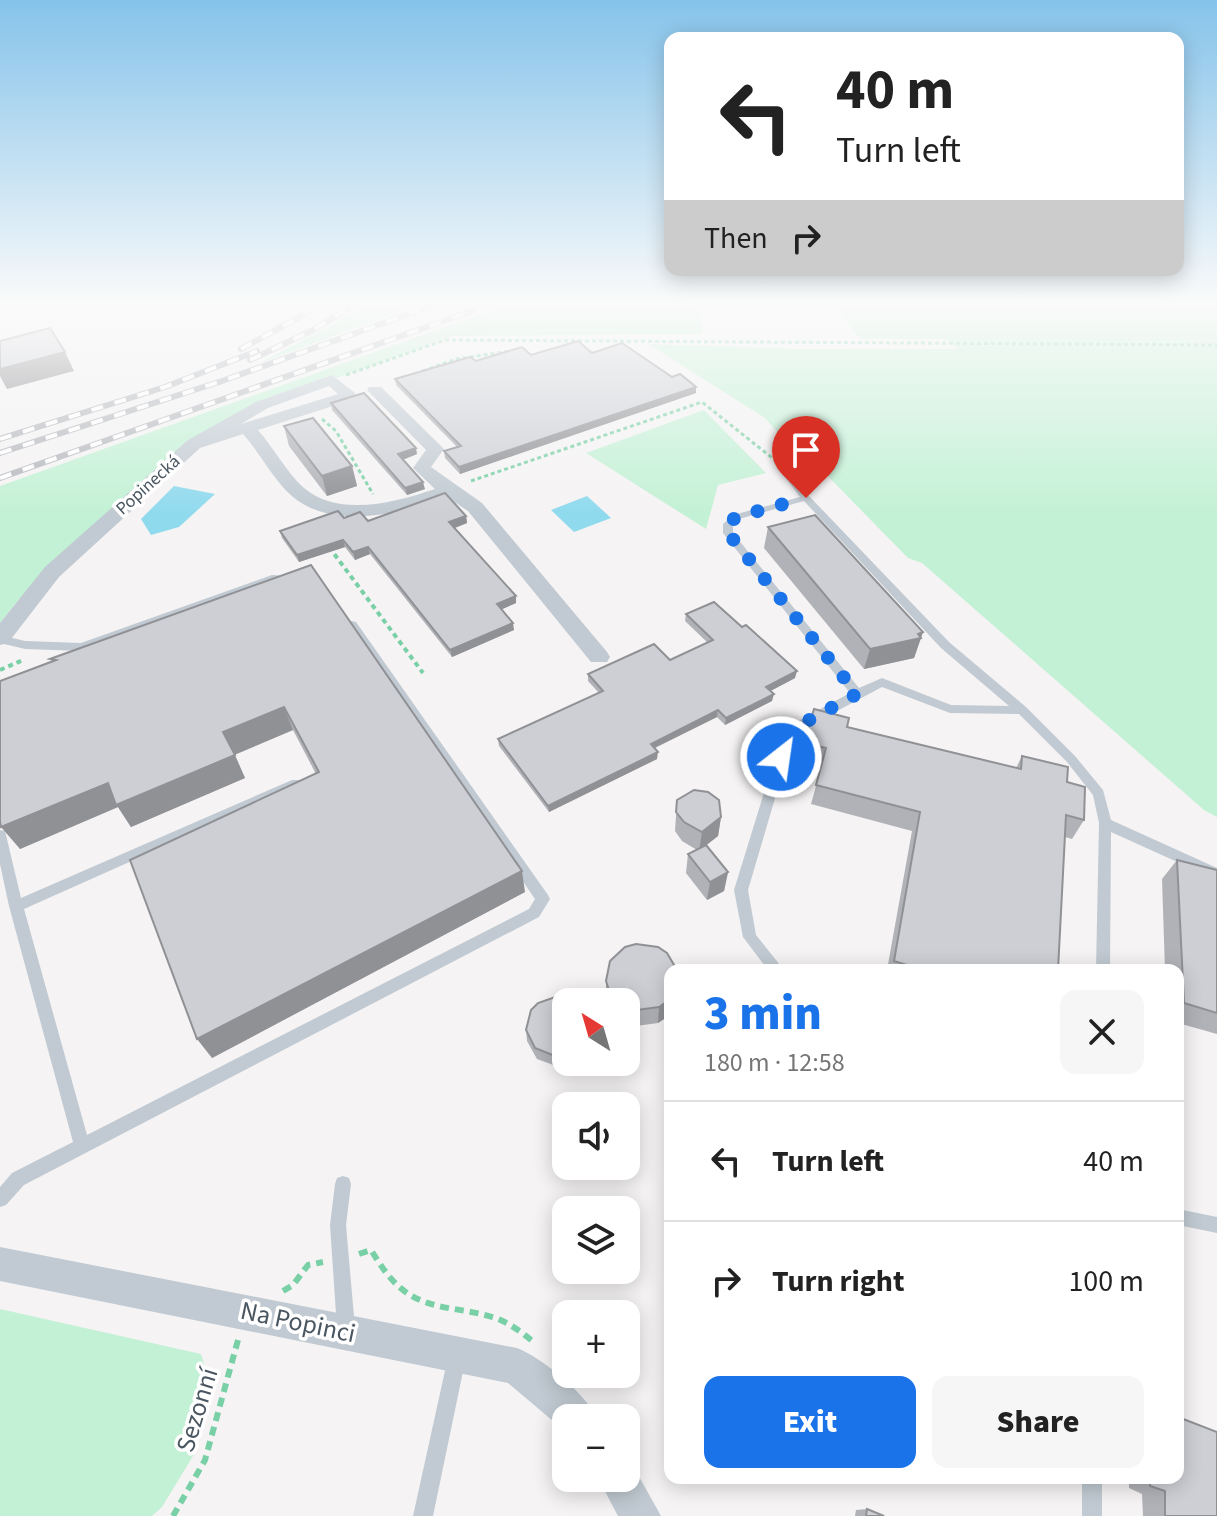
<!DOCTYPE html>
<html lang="en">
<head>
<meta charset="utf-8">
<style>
	:root { --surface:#fff; --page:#f6f6f6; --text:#222; --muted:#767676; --line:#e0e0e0; --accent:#1a73e8 }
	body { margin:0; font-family:"Source Sans 3",sans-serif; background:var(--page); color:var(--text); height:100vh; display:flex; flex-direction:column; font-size:30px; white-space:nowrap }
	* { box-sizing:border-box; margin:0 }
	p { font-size:26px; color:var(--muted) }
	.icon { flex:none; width:44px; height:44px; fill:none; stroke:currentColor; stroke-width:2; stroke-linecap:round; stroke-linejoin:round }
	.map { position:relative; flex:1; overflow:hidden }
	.drawer { position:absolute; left:664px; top:964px; width:520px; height:520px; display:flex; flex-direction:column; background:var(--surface); border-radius:16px; box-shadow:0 4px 20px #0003 }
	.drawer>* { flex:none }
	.guide { position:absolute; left:664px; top:32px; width:520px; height:244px; border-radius:16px; box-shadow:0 4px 20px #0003; background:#fff; color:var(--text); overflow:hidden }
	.needle { width:52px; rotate:323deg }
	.tools { position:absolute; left:552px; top:988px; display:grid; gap:16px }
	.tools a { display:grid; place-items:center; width:88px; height:88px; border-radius:16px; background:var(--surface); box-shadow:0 4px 20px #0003; font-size:40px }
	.pin { position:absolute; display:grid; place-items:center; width:68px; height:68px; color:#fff; margin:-82px -34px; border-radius:50% 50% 50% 0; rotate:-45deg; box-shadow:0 0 8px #0007 }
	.pin .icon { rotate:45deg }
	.me { position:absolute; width:88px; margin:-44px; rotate:30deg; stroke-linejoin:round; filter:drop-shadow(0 0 6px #0008) }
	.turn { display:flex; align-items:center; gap:28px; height:168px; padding:0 40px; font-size:36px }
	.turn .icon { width:104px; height:104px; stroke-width:2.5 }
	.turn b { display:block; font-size:56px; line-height:68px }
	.then { display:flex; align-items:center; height:76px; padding:0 40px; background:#0003; gap:16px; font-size:30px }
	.round { display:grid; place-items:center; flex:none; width:84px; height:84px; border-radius:16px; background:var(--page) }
	.head { display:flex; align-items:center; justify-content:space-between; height:136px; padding:0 40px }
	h1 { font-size:48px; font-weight:800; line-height:60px; color:var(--accent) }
	.action { display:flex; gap:16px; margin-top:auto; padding:16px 40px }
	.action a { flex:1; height:92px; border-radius:16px; background:var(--accent); color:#fff; font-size:32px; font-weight:800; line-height:92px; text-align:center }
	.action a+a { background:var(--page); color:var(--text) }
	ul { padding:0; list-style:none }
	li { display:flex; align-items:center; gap:24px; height:120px; padding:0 40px; border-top:2px solid var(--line) }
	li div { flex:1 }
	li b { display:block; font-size:30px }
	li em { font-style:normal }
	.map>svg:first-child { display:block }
	.green { fill:#c3f1d5 }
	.water { fill:#90daee }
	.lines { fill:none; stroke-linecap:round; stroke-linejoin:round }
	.path-far2 { stroke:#7ad0a6; stroke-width:3; stroke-dasharray:4 3; stroke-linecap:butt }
	.path-far1 { stroke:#7ad0a6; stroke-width:4; stroke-dasharray:5 4; stroke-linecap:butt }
	.path { stroke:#7ad0a6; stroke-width:6; stroke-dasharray:9 6; stroke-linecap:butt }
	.lane { fill:#c1cad2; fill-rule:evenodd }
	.street { fill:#c1cad2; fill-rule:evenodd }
	.rail-casing { stroke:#b5b8bd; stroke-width:6 }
	.rail { stroke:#fff; stroke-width:4; stroke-dasharray:12; stroke-linecap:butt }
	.wall { fill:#b0b2b7 }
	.shaded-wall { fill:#909195 }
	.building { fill:#cdcfd5; stroke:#909195; stroke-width:2 }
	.route { stroke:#1a73e8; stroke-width:14; stroke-dasharray:0 25.2 }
	.labels { text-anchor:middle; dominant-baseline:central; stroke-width:7; stroke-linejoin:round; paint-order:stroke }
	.far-street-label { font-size:18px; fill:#4a5661; stroke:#fff }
	.near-street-label { font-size:26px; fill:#4a5661; stroke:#fff }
</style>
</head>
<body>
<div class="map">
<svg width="1217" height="1516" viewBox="0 0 1217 1516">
	<rect width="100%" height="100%" fill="#f5f3f3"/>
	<g class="green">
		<path d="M374 302H426L260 363Z"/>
		<path d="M515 302H707L698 307 703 334 453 336 262 405 194 444 33 596 19 599 0 623V486Z"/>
		<path d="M832 302H1217V817L1204 810 922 563 908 558 814 462 805 464 765 418 648 344 801 349H958L945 339H860Z"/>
		<path d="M704 410 766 473 718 485 706 529 586 453Z"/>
		<path d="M0 1309 201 1354 211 1386 193 1456 162 1507 152 1516H0Z"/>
	</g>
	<g class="water">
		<path d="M174 486 215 494 179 527 151 535 141 519Z"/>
		<path d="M587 496 611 518 574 532 551 510Z"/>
	</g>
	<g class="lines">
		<g class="path-far2">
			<path d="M423 371 456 359 512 351"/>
			<path d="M346 375 445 340 1217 345"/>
			<path d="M322 419 336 431 373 494"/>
			<path d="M471 481 702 402 776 461"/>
		</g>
		<g class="path-far1">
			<path d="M329 547 423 673"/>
			<path d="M0 670 23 660"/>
		</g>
		<g class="path">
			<path d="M359 1254 371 1250C381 1266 391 1282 407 1293 432 1310 464 1308 492 1317 509 1322 521 1332 535 1343"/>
			<path d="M283 1291 293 1285 308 1265 323 1262"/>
			<path d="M173 1516 205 1460 238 1340"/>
		</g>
		<g class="lane">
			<path d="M783 466 786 467 809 496 949 642 1026 707 1075 756 1103 790 1111 820 1217 868V880L1111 832 1110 970H1096L1099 823 1093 795 1067 762 1019 714 950 713 882 687 794 734 748 890 756 935 784 970H768L743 937 734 890 783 731 785 728 850 693 723 533V524L733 515 800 497 779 469ZM804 501 941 648 1009 706 951 705 882 678 859 688 733 533V525L739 519Z"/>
			<path d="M272 575 288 576 293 579 288 582 273 581 82 651 25 649 0 643V635L25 641 81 643Z"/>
			<path d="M352 621 356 622 548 895 550 899 539 917 24 1185 6 1205 0 1207V1187L12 1173 73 1142 9 906 0 864V830L5 831 6 835 21 898 292 780H300L302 783 300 786 24 909 87 1135 529 909 535 899 348 628 347 625 348 622Z"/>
			<path d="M343 1176 349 1178 351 1184 346 1225 355 1328 352 1334 346 1337 340 1334 337 1328 330 1225 335 1184 337 1178Z"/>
			<path d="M1178 1209 1217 1217V1233L1178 1225Z"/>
			<path d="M457 1348 463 1351 466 1357 433 1516H413L448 1357 451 1351Z"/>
			<rect x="1082" y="1478" width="20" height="38"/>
		</g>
		<g class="street">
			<path d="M332 375 355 393V399L258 430C274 448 286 472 304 488 339 518 397 502 435 489L413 468 426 450 367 390 369 387H381L444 449 431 467 482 503 607 652 610 657 607 662H591L468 511 447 497C402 513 334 531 293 497 273 480 261 454 243 434L200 448 59 577 8 643 0 645V623L45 567 188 440 256 402ZM329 386 338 394 241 424 268 408Z"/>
			<path d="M0 1247 517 1348C541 1357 587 1395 597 1418H566V1432L508 1383 0 1281Z"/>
			<path d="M626 1462 632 1464 661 1516H618L598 1478H626Z"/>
		</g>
		<defs>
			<g id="rail">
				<path d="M0 307 22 302"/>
				<path d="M241 349 298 318 319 302"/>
				<path d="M250 360 313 330 359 302"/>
				<path d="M0 439 165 387 257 351"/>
				<path d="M0 453 222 381 442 302"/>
				<path d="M0 478 497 302"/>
			</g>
		</defs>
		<use href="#rail" class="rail-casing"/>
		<use href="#rail" class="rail"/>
	</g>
	<g class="wall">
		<path d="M592 353 672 377 696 387V393L460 474 445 458 444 451 457 447 396 385 395 379 476 361 531 355Z"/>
		<path d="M331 403 417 454 403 460 425 489 407 495 332 410Z"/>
		<path d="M284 426 352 466 357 486 327 496 289 446Z"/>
		<path d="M466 516 467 523 454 528 516 603 502 609 514 630 452 657 370 554 355 560 345 547 299 562 282 538 280 531 344 518 368 521Z"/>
		<path d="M768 527 923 632 914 658 864 669 764 548Z"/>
		<path d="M311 565 525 892 212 1058 316 774 293 730 234 755 245 778 131 827 118 807 20 849 52 662 50 659Z"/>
		<path d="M686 614 795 678 770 691 772 701 725 725 717 717 655 748 657 759 549 812 499 746 498 739 599 693 588 681V674L670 660 708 643 685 621Z"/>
		<path d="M847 727 1016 768 1022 756 1067 782 1084 820 1072 839 1065 837 1058 970H887L912 831 811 804 821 768 799 762 804 743Z"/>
		<path d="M677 800 721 817 718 836 706 845 728 872 724 891 707 900 686 873 688 854 697 850 682 841 675 831Z"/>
		<path d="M1177 860 1217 870V1034L1178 1023V970H1165L1162 879Z"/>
		<path d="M625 947 667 1017 658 1023 636 1026 626 1021V1002H607L606 998V981Z"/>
		<path d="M526 1030 566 1062H568L556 1066 537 1059 527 1041Z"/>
		<path d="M1129 1478H1178L1217 1516H1143L1142 1494 1129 1488Z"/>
		<path d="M867 1509 884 1516H855L856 1510Z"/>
	</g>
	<g class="shaded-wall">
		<path d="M65 352 74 371 7 389 0 376V369Z"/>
		<path d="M696 387V393L460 474 459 467Z"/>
		<path d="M416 448 417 454 399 461 398 454Z"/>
		<path d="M352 466 357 486 327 496 322 476Z"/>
		<path d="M423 482 425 489 407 495 405 488Z"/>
		<path d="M466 516 467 523 450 530 449 522Z"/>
		<path d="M343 540 345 547 299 562 297 555Z"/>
		<path d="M368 547 370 554 355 560 353 552Z"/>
		<path d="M516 596V603L498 611 497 604Z"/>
		<path d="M513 623 514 630 452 657 450 650Z"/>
		<path d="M923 632 914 658 864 669 870 649Z"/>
		<path d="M797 671 795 678 765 694 766 687Z"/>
		<path d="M774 694 772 701 725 725 726 718Z"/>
		<path d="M284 707 293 730 234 755 223 732Z"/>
		<path d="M718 710 717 717 650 750 651 744Z"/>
		<path d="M658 752 657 759 549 812 548 806Z"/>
		<path d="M235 755 245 778 131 827 118 807 20 849 1 827 108 783Z"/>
		<path d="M721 817 718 836 699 851 702 832Z"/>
		<path d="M522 871 525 892 212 1058 197 1039Z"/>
		<path d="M728 872 724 891 707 900 710 882Z"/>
		<path d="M670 998V1011L667 1017 658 1023 659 1007Z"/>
		<path d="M566 1052V1062H568L556 1066 555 1056Z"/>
	</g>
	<g class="building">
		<path d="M50 328 65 352 0 369V341Z"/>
		<path d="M578 341 592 353 622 343 672 377 680 374 696 387 459 467 444 451 461 446 395 379 470 357 476 361 522 347 531 355Z"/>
		<path d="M364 393 416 448 398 454 423 482 405 488 331 403Z"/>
		<path d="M313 418 352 466 322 476 284 426Z"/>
		<path d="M445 493 466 516 449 522 516 596 497 604 513 623 450 650 368 547 353 552 343 540 297 555 280 531 338 511 344 518 360 512 368 521Z"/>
		<path d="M815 515 923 632 918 634 921 638 870 649 768 527Z"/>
		<path d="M311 565 522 871 197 1039 130 860 319 772 284 707 223 732 235 755 116 805 108 783 1 827 0 822V681L56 660 50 659Z"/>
		<path d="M714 602 742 627 746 625 797 671 766 687 774 694 726 718 718 710 651 744 658 752 548 806 498 739 603 691 588 674 654 644 670 660 713 640 686 614Z"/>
		<path d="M814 709 849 718 847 727 1021 769 1022 756 1068 767 1067 782 1085 787 1084 820 1066 815 1058 970H923L894 961 920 812 816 785 826 748 804 743Z"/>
		<path d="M694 790 708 792 719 800 721 817 702 832 684 822 676 812 677 800Z"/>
		<path d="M706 845 728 872 710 882 688 854Z"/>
		<path d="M1177 860 1217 870V1013L1184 1003Z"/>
		<path d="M636 944 658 947 667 953 677 970H670V998L669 1000 659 1007 637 1010 626 1004V1002H622L611 997 606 981 610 961 625 947Z"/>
		<path d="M558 996 574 1002H566V1052L555 1056 535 1048 526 1030 531 1010 538 1003Z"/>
		<path d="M1178 1417 1217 1432V1516H1165V1491L1150 1486V1478H1178Z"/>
		<path d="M867 1509 884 1516H866Z"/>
	</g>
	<linearGradient id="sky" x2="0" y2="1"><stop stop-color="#85c3ea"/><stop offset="0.59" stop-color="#fafafa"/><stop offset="1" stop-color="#fafafa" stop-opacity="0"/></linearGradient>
	<rect width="1217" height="514" fill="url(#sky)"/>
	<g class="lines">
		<path class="route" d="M781 757 789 731 857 694 728 533V524L736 517 806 498"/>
	</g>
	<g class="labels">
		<g class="far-street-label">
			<text transform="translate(148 485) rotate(-42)">Popinecká</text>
		</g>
		<g class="near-street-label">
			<text transform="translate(298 1322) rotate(12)">Na Popinci</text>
			<text transform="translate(197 1410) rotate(-73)">Sezonní</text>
		</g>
	</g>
</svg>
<div class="tools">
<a><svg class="needle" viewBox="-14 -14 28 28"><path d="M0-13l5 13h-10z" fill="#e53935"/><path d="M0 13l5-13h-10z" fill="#767676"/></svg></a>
<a><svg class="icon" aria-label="sound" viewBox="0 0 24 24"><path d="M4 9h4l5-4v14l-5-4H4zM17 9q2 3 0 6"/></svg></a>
<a><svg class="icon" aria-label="layers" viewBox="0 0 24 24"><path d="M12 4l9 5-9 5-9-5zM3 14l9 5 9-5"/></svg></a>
<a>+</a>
<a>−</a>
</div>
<div class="pin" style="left:806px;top:498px;background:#d93025"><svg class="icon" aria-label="arrive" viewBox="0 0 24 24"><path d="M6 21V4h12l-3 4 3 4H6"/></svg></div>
<svg class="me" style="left:781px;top:757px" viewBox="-20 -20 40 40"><circle r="17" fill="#1a73e8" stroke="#fff" stroke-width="3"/><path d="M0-11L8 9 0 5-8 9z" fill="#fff"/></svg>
<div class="guide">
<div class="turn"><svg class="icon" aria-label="left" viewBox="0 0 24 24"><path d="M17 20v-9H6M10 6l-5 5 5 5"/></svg><div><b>40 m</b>Turn left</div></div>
<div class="then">Then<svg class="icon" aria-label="right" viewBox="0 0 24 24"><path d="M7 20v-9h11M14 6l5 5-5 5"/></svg></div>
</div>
<section class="drawer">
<div class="head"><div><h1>3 min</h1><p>180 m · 12:58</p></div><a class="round"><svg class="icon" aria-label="close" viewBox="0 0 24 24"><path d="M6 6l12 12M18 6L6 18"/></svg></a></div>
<ul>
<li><svg class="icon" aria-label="left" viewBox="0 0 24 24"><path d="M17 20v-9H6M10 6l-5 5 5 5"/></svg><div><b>Turn left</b></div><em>40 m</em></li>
<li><svg class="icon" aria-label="right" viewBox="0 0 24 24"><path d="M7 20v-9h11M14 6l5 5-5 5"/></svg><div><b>Turn right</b></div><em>100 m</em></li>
</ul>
<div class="action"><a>Exit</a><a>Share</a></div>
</section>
</div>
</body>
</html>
